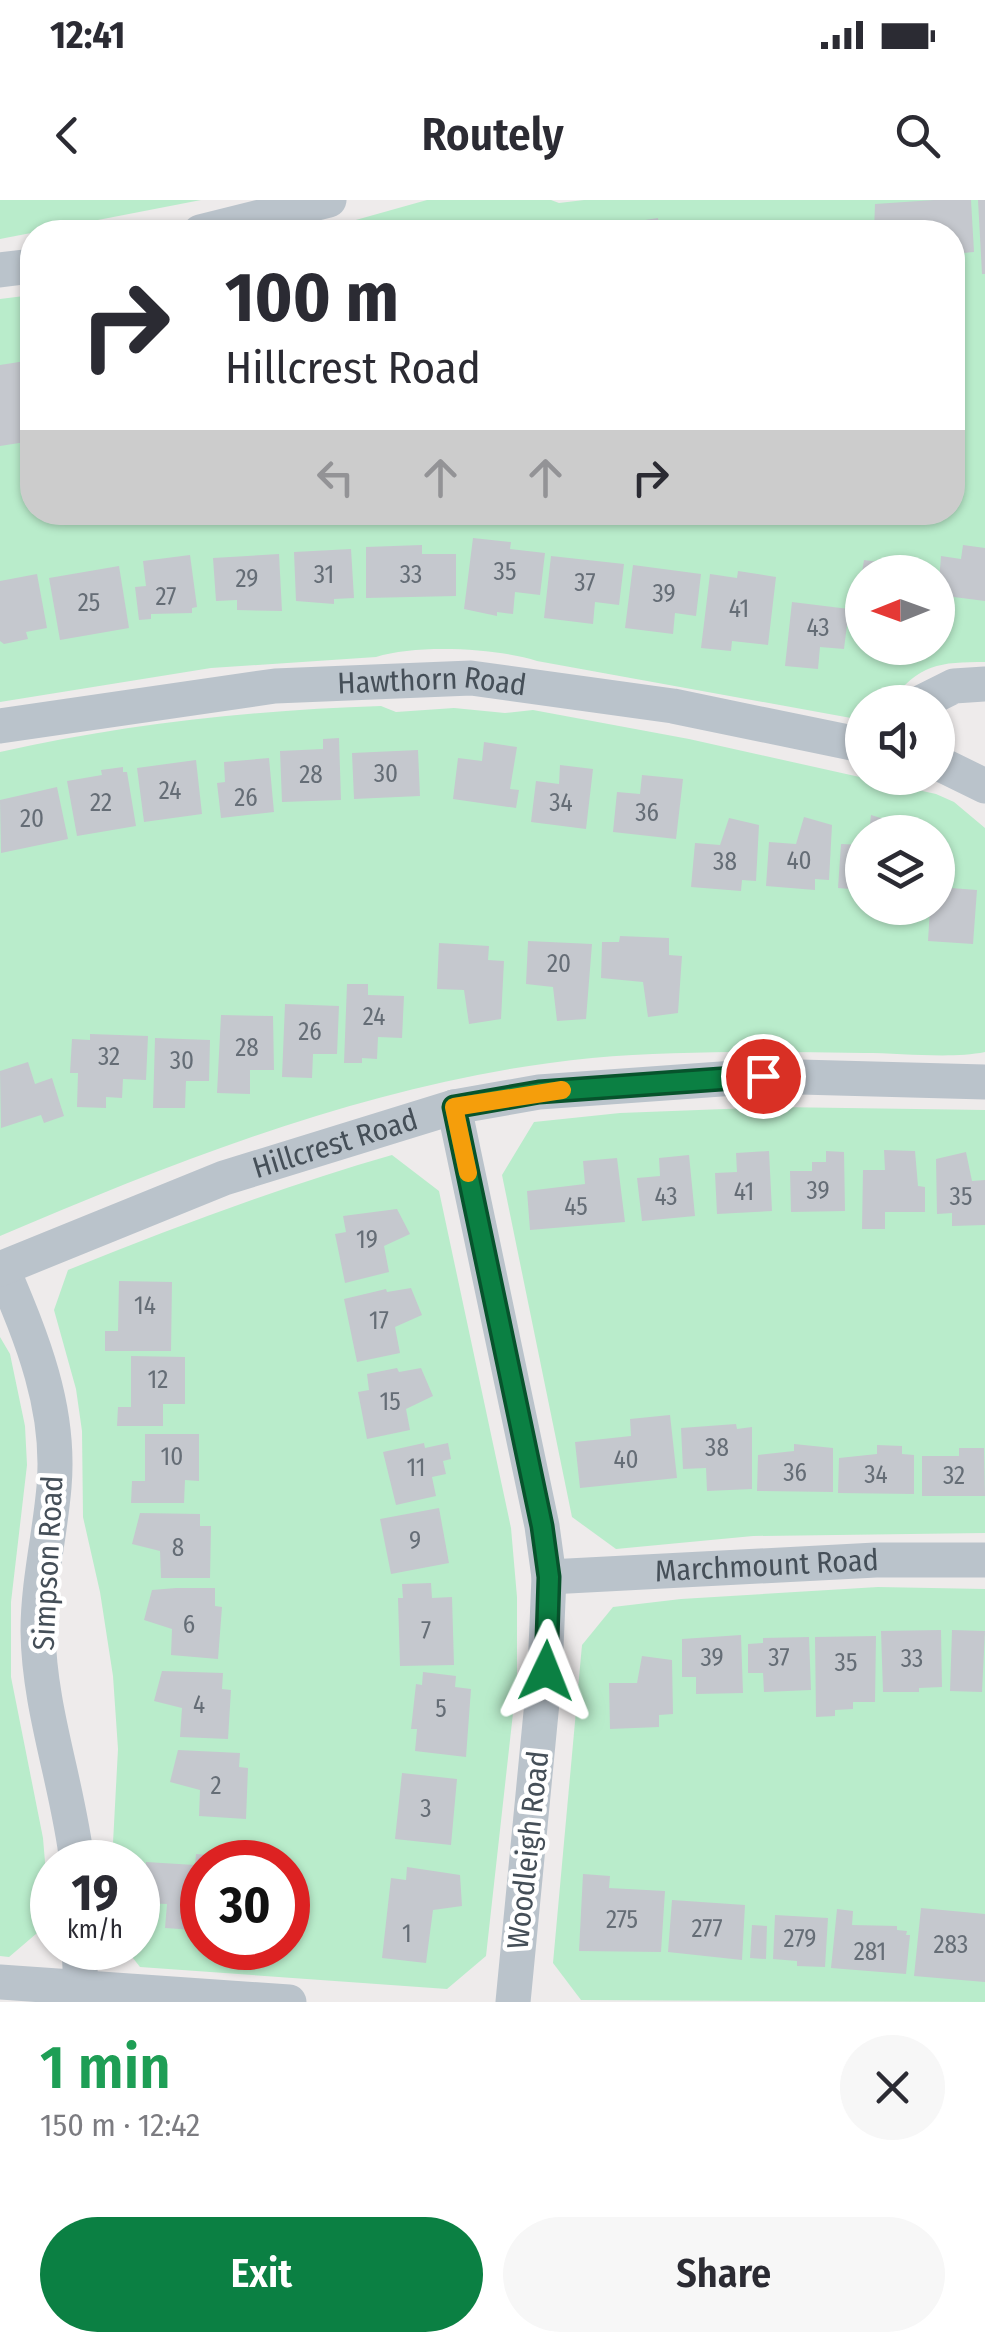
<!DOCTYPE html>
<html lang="en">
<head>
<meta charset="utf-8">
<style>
	:root { --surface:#fff; --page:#f7f7f7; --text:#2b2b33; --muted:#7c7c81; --accent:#0b8043 }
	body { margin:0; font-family:"Fira Sans Condensed",sans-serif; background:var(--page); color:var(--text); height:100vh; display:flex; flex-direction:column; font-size:38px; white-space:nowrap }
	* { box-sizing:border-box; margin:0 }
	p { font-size:32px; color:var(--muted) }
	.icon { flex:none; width:55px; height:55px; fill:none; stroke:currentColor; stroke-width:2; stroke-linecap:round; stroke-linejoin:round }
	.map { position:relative; height:1802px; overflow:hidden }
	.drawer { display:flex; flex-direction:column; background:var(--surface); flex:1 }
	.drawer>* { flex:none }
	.guide { position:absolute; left:20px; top:20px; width:945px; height:305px; border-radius:40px; box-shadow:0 2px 8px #0004; background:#fff; color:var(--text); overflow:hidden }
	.needle { width:65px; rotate:269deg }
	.tools { position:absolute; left:845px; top:355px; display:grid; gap:20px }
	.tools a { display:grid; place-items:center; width:110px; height:110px; border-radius:50%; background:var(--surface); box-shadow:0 2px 8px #0004; font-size:50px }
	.speed { position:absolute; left:30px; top:1640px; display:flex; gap:20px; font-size:50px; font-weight:700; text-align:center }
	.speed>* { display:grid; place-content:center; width:130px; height:130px; border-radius:50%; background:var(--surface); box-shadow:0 2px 8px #0004; line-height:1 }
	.speed small { font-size:25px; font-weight:400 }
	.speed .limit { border:15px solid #d22; background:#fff; color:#111 }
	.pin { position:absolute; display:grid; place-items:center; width:85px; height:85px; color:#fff; margin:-42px; border:5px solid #fff; border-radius:50%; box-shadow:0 2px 10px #0007 }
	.me { position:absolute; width:110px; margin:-55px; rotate:2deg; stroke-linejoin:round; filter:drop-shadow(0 0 8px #0008) }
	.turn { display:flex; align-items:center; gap:35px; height:210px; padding:0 40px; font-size:45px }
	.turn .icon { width:130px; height:130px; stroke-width:2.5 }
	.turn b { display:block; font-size:70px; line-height:85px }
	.lanes { display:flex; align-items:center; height:95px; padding:0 40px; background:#0003; justify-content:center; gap:50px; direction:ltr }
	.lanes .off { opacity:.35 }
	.round { display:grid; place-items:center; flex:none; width:105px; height:105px; border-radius:52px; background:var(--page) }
	.overview { display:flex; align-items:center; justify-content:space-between; height:170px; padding:0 40px }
	h1 { font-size:60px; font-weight:600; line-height:75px; color:#1e9e55 }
	.button { display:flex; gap:20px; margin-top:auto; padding:20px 40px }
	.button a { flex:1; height:115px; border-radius:60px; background:var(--accent); color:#fff; font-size:40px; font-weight:600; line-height:115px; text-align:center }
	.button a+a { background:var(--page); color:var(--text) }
	.status { display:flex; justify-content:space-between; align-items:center; height:70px; padding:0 50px; background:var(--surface); direction:ltr }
	.status svg { height:28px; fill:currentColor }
	header { display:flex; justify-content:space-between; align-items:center; height:130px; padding:0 40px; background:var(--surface); font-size:45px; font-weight:600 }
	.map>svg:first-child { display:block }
	.green { fill:#b9eccb; fill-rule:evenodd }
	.building { fill:#c5c8ce }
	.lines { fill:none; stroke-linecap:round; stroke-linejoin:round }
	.street { stroke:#bac3cb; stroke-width:35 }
	.route-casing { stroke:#07532c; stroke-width:25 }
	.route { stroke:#0b8043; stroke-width:18 }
	.slow { stroke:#f59e0b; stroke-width:18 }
	.labels { text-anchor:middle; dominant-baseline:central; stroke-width:9; stroke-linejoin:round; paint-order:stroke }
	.number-label { font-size:25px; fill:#656d76 }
	.street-label { font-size:30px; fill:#454f58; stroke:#fff }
</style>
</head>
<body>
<div class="status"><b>12:41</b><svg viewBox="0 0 49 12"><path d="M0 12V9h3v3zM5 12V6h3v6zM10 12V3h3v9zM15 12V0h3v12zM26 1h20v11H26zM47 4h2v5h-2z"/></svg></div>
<header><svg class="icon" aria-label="back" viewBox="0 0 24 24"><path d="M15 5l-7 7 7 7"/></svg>Routely<svg class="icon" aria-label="search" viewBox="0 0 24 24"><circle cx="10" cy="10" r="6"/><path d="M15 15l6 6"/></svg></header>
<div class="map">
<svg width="985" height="1802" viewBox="0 0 985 1802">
	<rect width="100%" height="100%" fill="#eeebeb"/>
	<g class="green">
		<path d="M0 0H201L0 39Z"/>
		<path d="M427 0H551L559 3 584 0H985V462C940 462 918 464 891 502H862V520L537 461C497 448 417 444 376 457L211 468 0 502V99L32 95V312H952V32H313ZM862 372H938V448H862Z"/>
		<path d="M381 506 396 512 454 508 505 513 533 510 689 539 936 594 954 602 985 628V852C951 859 901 853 864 853 774 852 683 850 592 858 386 878 188 956 0 1036V552C124 524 254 510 381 506ZM862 632H938V708H862Z"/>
		<path d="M776 907 985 910V1333L753 1336 616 1349 572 1317 502 975 534 922 620 913Z"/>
		<path d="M392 955 439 991 511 1328 517 1397V1477L486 1756 447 1789 140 1767 125 1748H138V1662H112L118 1549 113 1476 100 1392 83 1317 82 1231 76 1189 54 1110 68 1070C175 1027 281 987 392 955ZM202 1662H288V1748H202Z"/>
		<path d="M0 1137 10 1154 25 1226 27 1265 11 1402V1477L43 1638 50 1722 9 1757 0 1756Z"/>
		<path d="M878 1387 985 1389V1802L581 1800 553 1763 582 1445 613 1407 681 1399Z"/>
	</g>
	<g class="building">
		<path d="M934 0H971L974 52 952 54V32H874L875 4Z"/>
		<path d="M978 0H985V74H982Z"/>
		<path d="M658 18 660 32H634L632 22Z"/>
		<path d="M846 26 847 32H816V30Z"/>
		<path d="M32 160V241L0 246V165Z"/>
		<path d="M473 338 511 342 510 349 545 353 540 395 515 392 513 414 497 412V416L464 409Z"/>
		<path d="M422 345V354H456V396L366 398V347Z"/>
		<path d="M963 345 985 348V401L938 395 941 356 961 359Z"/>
		<path d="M351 349 354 398 334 399V404L296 401 294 352Z"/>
		<path d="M279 354 282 411 237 410V400L216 401 213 358Z"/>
		<path d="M190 355 197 407 192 408V413L151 414V419L139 420 135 387 146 386 143 361Z"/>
		<path d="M551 356 624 364 619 405 595 402 593 424 544 418Z"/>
		<path d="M864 360 936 370V372H862Z"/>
		<path d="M633 365 701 374 696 416 675 413 673 434 625 428Z"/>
		<path d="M119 366 129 428 60 440 49 378Z"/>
		<path d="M738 371 776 377 768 445 732 441 731 451 701 448 710 374 737 378Z"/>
		<path d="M37 374 47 428 26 432 28 439 4 444 0 441V381Z"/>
		<path d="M860 387H862V414H856Z"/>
		<path d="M792 402 849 409 844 449 820 447 818 469 785 466Z"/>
		<path d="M339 538 341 600 282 602 280 551 323 549V539Z"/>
		<path d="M484 542 517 547 510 589 519 590 516 608 453 599 458 558 482 561Z"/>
		<path d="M418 550 420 596 354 599 352 553Z"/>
		<path d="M269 558 274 612 221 618 217 583 225 582 224 562Z"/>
		<path d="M196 560 202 614 144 622 137 568Z"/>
		<path d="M560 565 593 569 586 629 531 622 536 581 559 584Z"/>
		<path d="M123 567V572H127L136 626 77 636 67 581 102 575 101 570Z"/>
		<path d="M642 575 683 579 676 639 613 632 617 592 640 594Z"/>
		<path d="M57 587 68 639 1 653 0 600Z"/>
		<path d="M871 615 906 626V632H869Z"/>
		<path d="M804 617 832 625 829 680 815 679V690L766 686 769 642 796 644Z"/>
		<path d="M729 618 759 625 756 681 742 680 741 691 691 687 695 643 720 645Z"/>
		<path d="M841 644 862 645V690L838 688Z"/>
		<path d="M938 687 977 690 973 744 928 741 930 708H938Z"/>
		<path d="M620 736 669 738V755L682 756 678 813 648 817 643 782 601 778 602 742H619Z"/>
		<path d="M528 741 592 744 586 819 557 821 553 787 526 784Z"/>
		<path d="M439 743 489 746 488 760 504 761 501 819 469 824 464 790 437 789Z"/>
		<path d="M347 784H368V795L404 796 402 838 378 837 377 859 362 858V863H344Z"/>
		<path d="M285 804 339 806 337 854H313L312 878 282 877Z"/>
		<path d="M221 815 273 816 274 870H250V894L217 893Z"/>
		<path d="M90 834 148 836 146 880 123 879 122 898 106 897V908L77 907 78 873H70L72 839 90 840Z"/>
		<path d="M155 838 210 840 209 881H186L185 908H153Z"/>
		<path d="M28 862 35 884 52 878 64 916 44 923 41 915 1 928 0 871Z"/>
		<path d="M884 950 915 951 918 986 925 987V1012H885V1029H862L863 970H885Z"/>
		<path d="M769 951 772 1011 717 1014 715 973 737 972 736 953Z"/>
		<path d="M826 951 844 952 845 1011 791 1012 790 971H812V962H826Z"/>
		<path d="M966 952 972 981 985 980V1025L952 1026V1013L937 1014 936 959Z"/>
		<path d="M689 955 695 1016 642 1021 637 978 660 976 659 958Z"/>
		<path d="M617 958 625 1022 530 1030 527 991 585 984 583 961Z"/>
		<path d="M397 1009 410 1034 384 1046 389 1072 345 1083 335 1034 346 1032 343 1016Z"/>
		<path d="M119 1081 172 1082 171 1151H105V1131H118Z"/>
		<path d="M411 1088 422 1115 395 1127 400 1153 357 1162 344 1099 386 1089 387 1092Z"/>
		<path d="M131 1156 185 1157V1204H163V1226H117L118 1207H131Z"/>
		<path d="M397 1168 399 1172 421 1168 433 1196 406 1209 410 1230 367 1239 358 1192 369 1190 367 1174Z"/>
		<path d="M670 1215 677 1278 580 1288 575 1242 631 1236 630 1219Z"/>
		<path d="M736 1224 737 1229 752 1227V1289L707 1291 706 1268 683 1269 681 1228Z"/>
		<path d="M145 1234H199V1281L185 1280 184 1303H131L132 1281H145Z"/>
		<path d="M424 1243 425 1248 448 1243 451 1259 443 1261 446 1274 432 1277 436 1296 396 1305 383 1252Z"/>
		<path d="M794 1244 833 1248V1292L757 1291 758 1255 794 1251Z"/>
		<path d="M877 1245 902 1246V1254L914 1255V1294L838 1293 839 1258 877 1254Z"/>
		<path d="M959 1248H984L985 1296H922V1256H959Z"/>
		<path d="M439 1308 449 1363 391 1374 380 1319Z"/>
		<path d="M140 1313 200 1314V1326H211L210 1378H161L160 1351 132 1344Z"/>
		<path d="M431 1383 432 1398 452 1397 454 1465 400 1466 398 1398H403L402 1384Z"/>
		<path d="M176 1388H215V1406L222 1407 218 1459 171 1455 172 1429 144 1420 152 1390Z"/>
		<path d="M941 1430 942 1487 919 1488V1492H883L881 1431Z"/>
		<path d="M952 1430 985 1431 982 1492 950 1491Z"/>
		<path d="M741 1435 743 1493 696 1494V1477H682V1439Z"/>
		<path d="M876 1436 875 1502H853V1509L835 1510V1516L816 1517 815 1437Z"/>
		<path d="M809 1437 811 1490 764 1492 763 1473H748V1444L763 1443V1438Z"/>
		<path d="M642 1456 672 1460 673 1514 659 1515V1527L610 1529 609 1483H637Z"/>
		<path d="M162 1471 223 1473 222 1489 231 1490 228 1539 180 1537 182 1508 154 1501Z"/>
		<path d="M423 1472 456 1476 455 1487 471 1489 466 1557 415 1551 417 1529H411L416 1484 422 1485Z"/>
		<path d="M178 1550 240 1553 239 1567 248 1568 246 1619 199 1616 200 1590 170 1582Z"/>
		<path d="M402 1573 457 1579 451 1645 395 1639Z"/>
		<path d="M210 1650 247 1653 246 1662H209Z"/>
		<path d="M196 1654 207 1655V1662H202V1706L197 1705 195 1730 165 1728 167 1704 144 1703 146 1662 195 1665Z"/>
		<path d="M407 1667 460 1675 462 1706 433 1710 426 1763 382 1758 391 1678 406 1680Z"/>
		<path d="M583 1674 610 1676 609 1688 665 1691 661 1752 579 1751Z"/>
		<path d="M672 1700 745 1705 742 1760 668 1752Z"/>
		<path d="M921 1708 985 1714V1782L914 1776Z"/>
		<path d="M837 1709 853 1711 852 1725 897 1726V1730L907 1731 906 1735H910L906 1774 831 1768Z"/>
		<path d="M775 1715 828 1718 825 1767 797 1766V1761L773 1759Z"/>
		<path d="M752 1725 767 1726 766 1759 750 1758Z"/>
	</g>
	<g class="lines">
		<g class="street">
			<path d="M200 32 329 0"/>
			<path d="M0 70 32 66"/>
			<path d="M922 502 954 486 985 484"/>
			<path id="s1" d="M0 526 275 486 471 478 673 506 862 545"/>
			<path d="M938 563 985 586"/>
			<path d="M454 907 542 1326 549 1377 545 1471 513 1802"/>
			<path d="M2 1068C32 1139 61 1208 54 1287 50 1335 38 1383 38 1431 39 1510 68 1584 77 1662"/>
			<path id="s2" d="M0 1069 224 978 454 907 539 892 763 876 985 882"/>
			<path id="s3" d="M549 1377 876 1360H985"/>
			<path d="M79 1748 81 1788"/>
			<path d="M0 1782 289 1802"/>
		</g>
	</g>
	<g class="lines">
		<defs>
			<path id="route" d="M546 1471 549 1377 542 1326 454 907 539 892 763 876"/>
		</defs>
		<use href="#route" class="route-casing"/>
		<use href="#route" class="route"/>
		<path class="slow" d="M468 973 454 907 562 890"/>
	</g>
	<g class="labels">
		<g class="number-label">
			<text x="505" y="372">35</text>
			<text x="324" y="375">31</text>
			<text x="411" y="375">33</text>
			<text x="247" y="379">29</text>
			<text x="585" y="383">37</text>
			<text x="664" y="394">39</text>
			<text x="166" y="397">27</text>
			<text x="89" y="403">25</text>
			<text x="739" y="409">41</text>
			<text x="818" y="428">43</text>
			<text x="386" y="574">30</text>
			<text x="311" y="575">28</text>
			<text x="170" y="591">24</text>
			<text x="246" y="598">26</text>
			<text x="101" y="603">22</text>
			<text x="561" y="603">34</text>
			<text x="647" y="613">36</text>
			<text x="32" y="619">20</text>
			<text x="799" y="661">40</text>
			<text x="725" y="662">38</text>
			<text x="559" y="764">20</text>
			<text x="374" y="817">24</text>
			<text x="310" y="832">26</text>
			<text x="247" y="848">28</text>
			<text x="109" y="857">32</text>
			<text x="182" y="861">30</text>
			<text x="818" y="991">39</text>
			<text x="744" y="992">41</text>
			<text x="666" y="997">43</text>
			<text x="961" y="997">35</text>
			<text x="576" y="1007">45</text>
			<text x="367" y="1040">19</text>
			<text x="145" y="1106">14</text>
			<text x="379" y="1121">17</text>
			<text x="158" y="1180">12</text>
			<text x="390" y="1202">15</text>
			<text x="717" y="1248">38</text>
			<text x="172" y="1257">10</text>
			<text x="626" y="1260">40</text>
			<text x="416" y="1268">11</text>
			<text x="795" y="1273">36</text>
			<text x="876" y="1275">34</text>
			<text x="954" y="1276">32</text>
			<text x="415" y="1341">9</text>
			<text x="178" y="1348">8</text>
			<text x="189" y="1425">6</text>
			<text x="426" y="1431">7</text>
			<text x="712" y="1458">39</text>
			<text x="779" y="1458">37</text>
			<text x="912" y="1459">33</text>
			<text x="846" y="1463">35</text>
			<text x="199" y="1505">4</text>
			<text x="441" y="1509">5</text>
			<text x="216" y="1586">2</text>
			<text x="426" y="1609">3</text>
			<text x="622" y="1720">275</text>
			<text x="707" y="1729">277</text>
			<text x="407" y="1734">1</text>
			<text x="800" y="1739">279</text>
			<text x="951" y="1745">283</text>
			<text x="870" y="1752">281</text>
		</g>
		<g class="street-label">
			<text stroke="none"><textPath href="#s1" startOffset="435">Hawthorn Road</textPath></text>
			<text stroke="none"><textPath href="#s2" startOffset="358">Hillcrest Road</textPath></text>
			<text transform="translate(48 1363) rotate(-87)">Simpson Road</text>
			<text stroke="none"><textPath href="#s3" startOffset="218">Marchmount Road</textPath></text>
			<text transform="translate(528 1650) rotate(-84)">Woodleigh Road</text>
		</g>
	</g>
</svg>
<div class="tools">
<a><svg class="needle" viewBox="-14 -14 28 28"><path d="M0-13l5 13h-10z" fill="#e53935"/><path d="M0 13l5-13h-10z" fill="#7c7c81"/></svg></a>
<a><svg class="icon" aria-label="sound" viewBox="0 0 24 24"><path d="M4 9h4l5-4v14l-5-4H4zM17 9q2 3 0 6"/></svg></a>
<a><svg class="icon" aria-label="layers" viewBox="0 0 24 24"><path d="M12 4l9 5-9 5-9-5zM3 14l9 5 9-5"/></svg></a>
</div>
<div class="speed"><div>19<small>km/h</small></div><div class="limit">30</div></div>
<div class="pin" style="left:763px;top:876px;background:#d93025"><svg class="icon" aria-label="arrive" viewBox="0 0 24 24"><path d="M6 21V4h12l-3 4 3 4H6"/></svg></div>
<svg class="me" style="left:546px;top:1471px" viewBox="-20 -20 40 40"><path d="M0-17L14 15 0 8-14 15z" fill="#0b8043" stroke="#fff" stroke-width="4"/></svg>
<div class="guide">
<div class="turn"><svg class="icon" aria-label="right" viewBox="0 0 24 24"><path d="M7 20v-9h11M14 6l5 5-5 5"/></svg><div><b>100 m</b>Hillcrest Road</div></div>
<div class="lanes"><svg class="icon off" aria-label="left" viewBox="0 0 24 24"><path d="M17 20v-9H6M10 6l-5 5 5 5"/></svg><svg class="icon off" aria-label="ahead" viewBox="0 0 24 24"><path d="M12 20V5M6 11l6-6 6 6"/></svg><svg class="icon off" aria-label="ahead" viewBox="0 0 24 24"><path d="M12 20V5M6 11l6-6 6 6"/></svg><svg class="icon" aria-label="right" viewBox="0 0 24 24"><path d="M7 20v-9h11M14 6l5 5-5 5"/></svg></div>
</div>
</div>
<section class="drawer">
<div class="overview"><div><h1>1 min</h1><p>150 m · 12:42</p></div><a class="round"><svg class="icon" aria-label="close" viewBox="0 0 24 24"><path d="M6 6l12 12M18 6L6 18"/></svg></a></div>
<div class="button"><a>Exit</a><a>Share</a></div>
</section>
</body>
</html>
